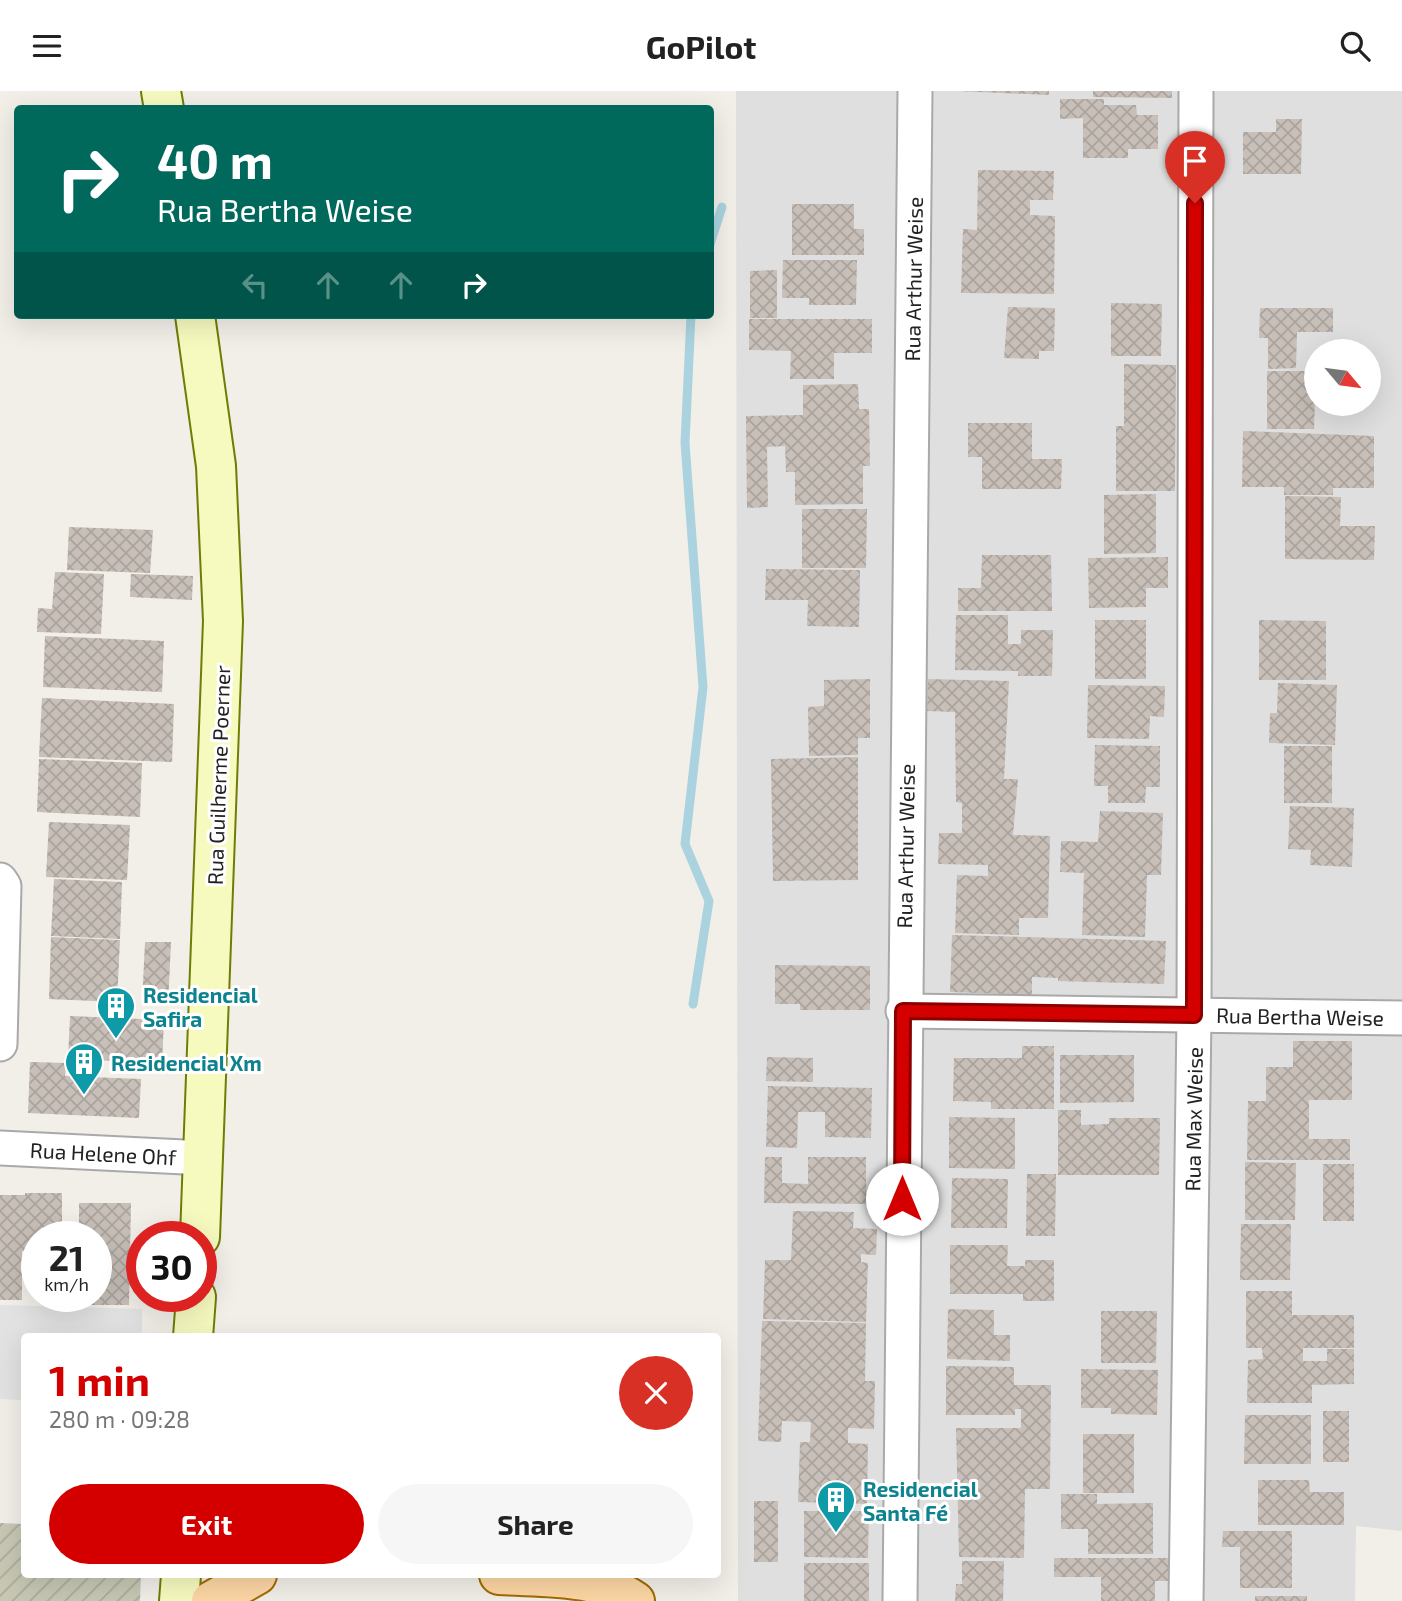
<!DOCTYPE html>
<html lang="en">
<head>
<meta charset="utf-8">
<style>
	:root { --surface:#fff; --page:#f6f6f6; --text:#222; --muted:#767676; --accent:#d40000 }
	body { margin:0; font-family:"Exo 2",sans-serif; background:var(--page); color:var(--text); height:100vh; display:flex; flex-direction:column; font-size:26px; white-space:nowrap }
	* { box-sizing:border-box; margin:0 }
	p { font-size:23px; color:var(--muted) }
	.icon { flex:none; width:38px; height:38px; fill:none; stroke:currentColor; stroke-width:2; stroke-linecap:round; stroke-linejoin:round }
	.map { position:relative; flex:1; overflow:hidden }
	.drawer { position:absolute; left:21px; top:1242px; width:700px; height:245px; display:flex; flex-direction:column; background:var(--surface); border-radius:7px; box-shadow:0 7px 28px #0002 }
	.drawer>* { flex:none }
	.guide { position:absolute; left:14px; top:14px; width:700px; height:214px; border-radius:7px; box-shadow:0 7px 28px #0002; background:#00695c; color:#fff; overflow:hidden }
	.needle { width:46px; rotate:119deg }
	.buttons { position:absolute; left:1304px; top:248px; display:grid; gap:14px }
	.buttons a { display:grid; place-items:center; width:77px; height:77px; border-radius:50%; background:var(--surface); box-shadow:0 7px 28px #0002; font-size:35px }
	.speed { position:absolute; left:21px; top:1130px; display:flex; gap:14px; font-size:35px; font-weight:700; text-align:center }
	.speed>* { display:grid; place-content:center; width:91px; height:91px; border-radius:50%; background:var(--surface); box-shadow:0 7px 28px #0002; line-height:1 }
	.speed small { font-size:18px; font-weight:400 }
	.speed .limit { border:10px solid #d22; background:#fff; color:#111 }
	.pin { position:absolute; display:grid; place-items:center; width:60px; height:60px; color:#fff; margin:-72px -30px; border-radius:50% 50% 50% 0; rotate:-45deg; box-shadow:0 0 7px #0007 }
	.pin .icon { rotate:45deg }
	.me { position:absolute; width:77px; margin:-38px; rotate:0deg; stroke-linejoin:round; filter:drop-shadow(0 0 5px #0008) }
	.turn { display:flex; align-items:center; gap:24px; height:147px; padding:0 28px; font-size:32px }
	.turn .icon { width:91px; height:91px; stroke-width:2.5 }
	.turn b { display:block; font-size:49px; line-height:60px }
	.lanes { display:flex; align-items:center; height:66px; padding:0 28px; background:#0003; justify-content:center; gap:35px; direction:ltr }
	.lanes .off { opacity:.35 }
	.round { display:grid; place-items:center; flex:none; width:74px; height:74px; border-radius:37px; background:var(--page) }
	.overview { display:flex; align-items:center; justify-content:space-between; height:119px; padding:0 28px }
	h1 { font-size:42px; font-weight:700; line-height:52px; color:var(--accent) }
	.primary-button { display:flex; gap:14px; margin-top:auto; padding:14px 28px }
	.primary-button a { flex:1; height:80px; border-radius:42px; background:var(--accent); color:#fff; font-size:28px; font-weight:700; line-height:80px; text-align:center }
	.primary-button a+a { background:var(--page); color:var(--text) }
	header { display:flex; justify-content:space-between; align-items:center; height:91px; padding:0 28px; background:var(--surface); font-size:32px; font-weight:700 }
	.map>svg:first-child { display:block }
	.residential { fill:#e0dfdf; fill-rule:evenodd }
	.construction { fill:url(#construction-furrows) }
	.parking { fill:#e2e2e2 }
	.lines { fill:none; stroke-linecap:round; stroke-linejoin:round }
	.stream { stroke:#aad3df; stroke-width:9 }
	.building { fill:url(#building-cross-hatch) }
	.street-casing { stroke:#a9a9a9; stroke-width:37 }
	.secondary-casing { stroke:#707d05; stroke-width:42 }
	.primary-casing { stroke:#a06b00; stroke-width:42 }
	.street { stroke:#fff; stroke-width:33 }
	.secondary { stroke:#f7fabf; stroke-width:38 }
	.primary { stroke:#fcd6a4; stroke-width:38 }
	.route-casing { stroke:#8a0000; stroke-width:18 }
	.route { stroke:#d40000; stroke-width:12 }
	.labels { text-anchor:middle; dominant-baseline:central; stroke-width:6; stroke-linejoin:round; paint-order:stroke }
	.street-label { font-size:21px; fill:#222; stroke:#fff }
	.culture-label { font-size:21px; font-weight:bold; fill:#0d838f; stroke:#fff; text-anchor:start }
</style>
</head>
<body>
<header><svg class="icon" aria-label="menu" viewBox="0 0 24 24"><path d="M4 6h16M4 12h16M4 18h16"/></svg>GoPilot<svg class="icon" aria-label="search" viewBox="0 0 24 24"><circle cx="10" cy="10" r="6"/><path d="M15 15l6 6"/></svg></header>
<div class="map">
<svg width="1402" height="1510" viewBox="0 0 1402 1510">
	<defs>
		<pattern id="construction-furrows" width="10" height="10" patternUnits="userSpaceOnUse" patternTransform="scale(1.75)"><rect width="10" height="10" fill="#c7c7b4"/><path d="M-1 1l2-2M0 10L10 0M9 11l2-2" fill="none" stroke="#abab9a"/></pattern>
		<pattern id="building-cross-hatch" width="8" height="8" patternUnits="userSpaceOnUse" patternTransform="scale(1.75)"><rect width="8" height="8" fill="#c7bfb8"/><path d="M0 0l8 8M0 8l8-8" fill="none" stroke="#aba49e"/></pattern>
	</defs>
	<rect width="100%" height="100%" fill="#f2efe9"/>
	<path class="residential" d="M736 0H1402V1440L1356 1435 1355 1510H738ZM1316 261H1368V313H1316Z"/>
	<path class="construction" d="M0 1432 24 1433V1484H141L140 1510H0Z"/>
	<path class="parking" d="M0 1214 142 1218V1246H24V1309L0 1308Z"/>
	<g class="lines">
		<g class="stream">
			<path d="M710 153 722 116"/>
			<path d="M691 224 685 352 703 596 685 753 709 810 693 913"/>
		</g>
	</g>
	<g class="building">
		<path d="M957 0H1049V4Z"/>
		<path d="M1093 0H1172V7L1093 6Z"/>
		<path d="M1060 8H1104V14H1136L1137 24H1158V58H1128V67H1083V27L1060 28Z"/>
		<path d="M1276 28H1302L1301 83H1243V41H1276Z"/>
		<path d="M978 79 1054 80 1053 109H1030V124L1055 125 1054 203 961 202 963 138 977 139Z"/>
		<path d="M792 113H854V138H864V164H792Z"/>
		<path d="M783 169H857L856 214H809V207H782Z"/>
		<path d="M777 179V227H750V180Z"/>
		<path d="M1111 212 1162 213 1161 265H1111Z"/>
		<path d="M1008 216 1055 217 1054 260H1039V268L1004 267Z"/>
		<path d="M1260 217H1333V241H1297L1296 277 1268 278V247H1259Z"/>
		<path d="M749 228H872V262H834V288H790L791 260 749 259Z"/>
		<path d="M1124 273 1176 274 1175 400H1116V335H1124Z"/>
		<path d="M1267 280H1316L1314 338H1267Z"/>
		<path d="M858 293 859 318H869L870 375H863V413L795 414V381H786L785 355 767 356 768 416 747 417 746 325 803 324V294Z"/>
		<path d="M968 332H1032V368H1062L1061 398H982V366H968Z"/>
		<path d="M1243 340 1374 345V397H1333V404H1284V396H1242Z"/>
		<path d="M1156 403V462L1104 463V404Z"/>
		<path d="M1285 405 1341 406 1340 435H1375L1374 469 1285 468Z"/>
		<path d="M802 418H867L866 477H802Z"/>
		<path d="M69 436 153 439 150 482 67 479Z"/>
		<path d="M982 464H1051L1052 520H958V497H981Z"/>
		<path d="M1168 466V497H1146V516L1089 517 1088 467Z"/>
		<path d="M766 478 860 479 859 536 807 535 808 509H765Z"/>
		<path d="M55 481 104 483 101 543 37 541 38 517 52 518Z"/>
		<path d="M131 483 193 485 192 509 130 506Z"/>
		<path d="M956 524H1008V553H1021V539H1053L1052 585H1018V580L955 579Z"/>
		<rect x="1095" y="529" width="51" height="59"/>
		<path d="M1259 529 1326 530V589H1259Z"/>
		<path d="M45 545 164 550 162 601 43 596Z"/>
		<path d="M870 588V647H858V664L809 665 808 616 824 615V589Z"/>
		<path d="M928 588 1009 590 1004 688H1018L1013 744 1050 745 1048 827H1019V844L955 842 957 784 988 785V774L938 773 939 742H962V712L956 711 955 621 927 620Z"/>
		<path d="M1278 592 1337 594 1335 654 1269 652 1270 622H1277Z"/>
		<path d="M1088 594 1165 595 1164 626 1150 625 1149 648 1087 647Z"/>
		<path d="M42 607 174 613 172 671 39 666Z"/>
		<path d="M1095 654 1160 655V696H1146L1145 712H1108V695H1094Z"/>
		<rect x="1284" y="655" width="48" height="57"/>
		<path d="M858 666V789L773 790 771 668Z"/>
		<path d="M39 668 142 672 140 726 37 721Z"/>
		<path d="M1290 715 1354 717 1352 776 1310 774 1311 759 1288 758Z"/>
		<path d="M1100 720 1163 722 1161 784H1147L1145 846 1082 844 1084 782 1060 781 1061 750 1098 751Z"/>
		<path d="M49 731 130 734 127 789 46 786Z"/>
		<path d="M54 788 122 791 120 848 51 845Z"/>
		<path d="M952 844 1166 850 1164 893 1058 890V887L1032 886V904L950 901Z"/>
		<path d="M51 846 120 849 117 911 49 908Z"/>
		<path d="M145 851H171L168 914 142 913Z"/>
		<path d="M775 874 870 875V919H800V913H775Z"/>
		<path d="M70 925 164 929 162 972 68 968Z"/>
		<path d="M1293 950H1352V1009H1309V1048H1350V1069H1247L1248 1010H1266V976H1293Z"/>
		<path d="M1022 955H1054V1018H991V1011L953 1010 954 967H1022Z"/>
		<path d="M1060 964H1134V1011L1060 1012Z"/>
		<path d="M767 966 813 967V991L766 990Z"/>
		<path d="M30 971 66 972 65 985 141 988 139 1027 28 1022Z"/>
		<path d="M768 995 872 997 871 1047 825 1046V1021H798L797 1057 766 1056Z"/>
		<path d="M1058 1019H1081V1034L1109 1033V1027H1160L1159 1084H1058Z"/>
		<path d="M949 1026 1015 1027V1078L949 1077Z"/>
		<path d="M765 1066H782V1092L808 1093V1066H866V1113L764 1112Z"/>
		<path d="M1245 1071 1296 1072 1295 1129H1245Z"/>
		<rect x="1323" y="1073" width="31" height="57"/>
		<path d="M1027 1083H1056L1055 1145H1026Z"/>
		<path d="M952 1087 1008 1088 1007 1137H951Z"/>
		<path d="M25 1102H62V1146H37V1175L30 1174V1160H22V1209H0V1104H25Z"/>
		<path d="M79 1112H131L129 1214H78V1206H96V1146H79Z"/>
		<path d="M793 1120 854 1121 853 1137 877 1138 876 1164 861 1163V1171L868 1172 866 1231 763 1228 765 1169H791Z"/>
		<path d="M1241 1133H1291L1290 1189H1240Z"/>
		<path d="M950 1154H1008L1007 1175H1025V1169H1054V1210H1023V1203H950Z"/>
		<path d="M1246 1200H1292V1224H1354V1257H1303V1270H1327V1258H1354V1293L1312 1294V1312H1247L1248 1269 1263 1268 1262 1257H1246Z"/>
		<rect x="48" y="1206" width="23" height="8"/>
		<path d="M948 1218 994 1219V1244H1010V1270L947 1268Z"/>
		<path d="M1101 1220H1157L1156 1272H1101Z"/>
		<path d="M762 1230 866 1232 865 1290H875L874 1338 848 1337V1352L868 1353 867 1413 798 1411 800 1351H810L811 1331 782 1330 781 1351 758 1350Z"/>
		<path d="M946 1275 1014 1276V1294H1051L1050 1398H1025L1024 1467 959 1466 956 1337H1021V1318H1015V1324H946Z"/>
		<path d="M1081 1278 1158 1279 1157 1324 1111 1323V1317H1081Z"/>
		<rect x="1323" y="1320" width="26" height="51"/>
		<path d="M1245 1324H1311V1373H1244Z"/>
		<rect x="1083" y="1343" width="51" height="59"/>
		<path d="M1258 1389H1309L1310 1401H1344V1434H1258Z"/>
		<path d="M1061 1403H1097V1413L1153 1412V1463H1088V1438H1061Z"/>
		<rect x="754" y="1410" width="24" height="61"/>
		<path d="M804 1420H869L868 1467 804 1466Z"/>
		<path d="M1223 1440H1292V1497H1240V1456H1222Z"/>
		<path d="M1054 1467H1169V1490H1155V1510H1101V1486H1054Z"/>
		<path d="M962 1470H1004L1003 1510H955L956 1493H962Z"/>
		<rect x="804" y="1472" width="65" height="38"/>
		<rect x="1255" y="1505" width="52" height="5"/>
	</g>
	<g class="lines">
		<defs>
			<g id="street">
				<path d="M0 789 4 795 0 953"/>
				<path d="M903 920 1402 927"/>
				<path d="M0 1057 205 1067"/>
				<path d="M900 1510 915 0"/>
				<path d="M1186 1510 1194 924 1196 0"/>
			</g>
			<g id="secondary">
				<path d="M161 0 164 18"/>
				<path d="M195 224 216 375 223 530 200 1146"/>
				<path d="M193 1246 196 1206"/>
				<path d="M179 1510 181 1484"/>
			</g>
			<g id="primary">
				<path d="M499 1484C545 1487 596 1483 635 1510"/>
				<path d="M211 1510 257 1484"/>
			</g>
		</defs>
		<use href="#street" class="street-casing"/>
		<use href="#secondary" class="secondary-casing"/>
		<use href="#primary" class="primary-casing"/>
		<use href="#street" class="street"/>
		<use href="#secondary" class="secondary"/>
		<use href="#primary" class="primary"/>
	</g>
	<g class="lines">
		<defs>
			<path id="route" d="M902 1108 903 920 1194 924 1195 112"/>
		</defs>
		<use href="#route" class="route-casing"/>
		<use href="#route" class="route"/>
	</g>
	<defs>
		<symbol id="building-pin" viewBox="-11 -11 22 30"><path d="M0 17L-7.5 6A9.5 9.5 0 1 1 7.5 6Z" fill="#0f9aa8" stroke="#fff"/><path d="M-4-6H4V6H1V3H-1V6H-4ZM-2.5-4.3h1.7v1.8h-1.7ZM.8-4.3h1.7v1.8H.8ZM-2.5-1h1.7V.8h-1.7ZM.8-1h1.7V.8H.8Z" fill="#fff"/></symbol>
	</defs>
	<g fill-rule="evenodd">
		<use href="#building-pin" x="94" y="893" width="44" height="60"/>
		<use href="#building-pin" x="62" y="949" width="44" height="60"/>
		<use href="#building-pin" x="814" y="1387" width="44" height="60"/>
	</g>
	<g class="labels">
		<g class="street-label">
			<text transform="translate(913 188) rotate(-89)">Rua Arthur Weise</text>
			<text transform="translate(218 684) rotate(-88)">Rua Guilherme Poerner</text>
			<text transform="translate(905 755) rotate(-89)">Rua Arthur Weise</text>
			<text transform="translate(1300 925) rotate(1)">Rua Bertha Weise</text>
			<text transform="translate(1193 1028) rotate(-89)">Rua Max Weise</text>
			<text transform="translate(103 1062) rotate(3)">Rua Helene Ohf</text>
		</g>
		<g class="culture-label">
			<text x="143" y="903">Residencial<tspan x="143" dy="24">Safira</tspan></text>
			<text x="111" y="971">Residencial Xm</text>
			<text x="863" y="1397">Residencial<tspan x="863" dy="24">Santa Fé</tspan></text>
		</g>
	</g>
</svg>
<div class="buttons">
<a><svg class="needle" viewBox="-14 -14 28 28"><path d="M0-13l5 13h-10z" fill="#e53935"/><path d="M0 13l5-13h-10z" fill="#767676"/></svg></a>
</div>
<div class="speed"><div>21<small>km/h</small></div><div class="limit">30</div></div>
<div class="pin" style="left:1195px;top:112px;background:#d93025"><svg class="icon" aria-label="arrive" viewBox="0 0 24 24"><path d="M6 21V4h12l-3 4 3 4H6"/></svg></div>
<svg class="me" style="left:902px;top:1108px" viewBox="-20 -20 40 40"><circle r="19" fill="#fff"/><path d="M0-13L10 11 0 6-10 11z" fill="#d40000"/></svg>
<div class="guide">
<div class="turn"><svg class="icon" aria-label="right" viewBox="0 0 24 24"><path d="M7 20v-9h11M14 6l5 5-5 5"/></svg><div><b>40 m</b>Rua Bertha Weise</div></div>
<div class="lanes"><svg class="icon off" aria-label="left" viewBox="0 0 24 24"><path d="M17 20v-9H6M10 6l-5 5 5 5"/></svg><svg class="icon off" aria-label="ahead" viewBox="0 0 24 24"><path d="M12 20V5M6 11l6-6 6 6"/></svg><svg class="icon off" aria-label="ahead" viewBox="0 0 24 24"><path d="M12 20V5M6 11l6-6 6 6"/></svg><svg class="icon" aria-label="right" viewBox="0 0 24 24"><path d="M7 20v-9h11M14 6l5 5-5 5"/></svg></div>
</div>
<section class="drawer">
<div class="overview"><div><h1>1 min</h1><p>280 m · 09:28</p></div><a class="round" style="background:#d93025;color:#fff"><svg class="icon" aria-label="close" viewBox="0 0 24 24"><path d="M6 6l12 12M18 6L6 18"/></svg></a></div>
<div class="primary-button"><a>Exit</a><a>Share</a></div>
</section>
</div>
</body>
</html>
